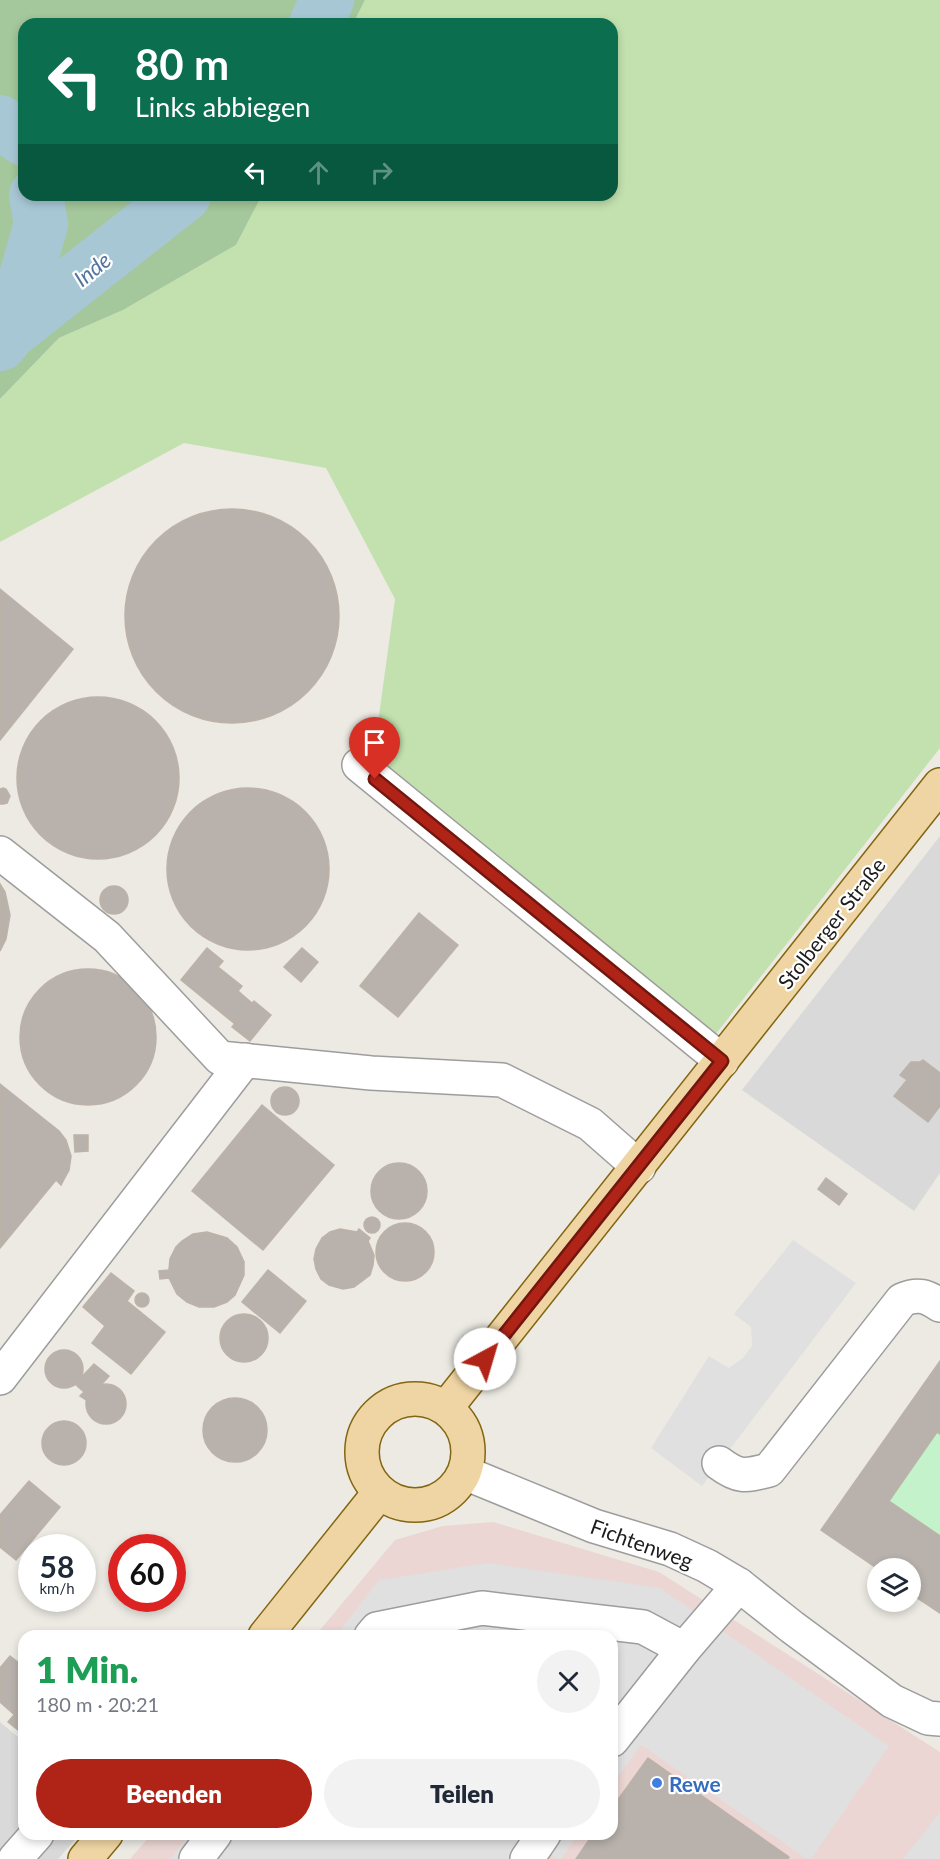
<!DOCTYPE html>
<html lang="de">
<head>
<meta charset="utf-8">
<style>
	:root { --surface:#fff; --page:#f2f2f3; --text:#1f2937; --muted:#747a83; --accent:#b02417 }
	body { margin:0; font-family:Lato,sans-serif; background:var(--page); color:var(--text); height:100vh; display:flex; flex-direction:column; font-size:22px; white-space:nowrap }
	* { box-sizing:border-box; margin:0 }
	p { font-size:20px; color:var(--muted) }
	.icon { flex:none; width:33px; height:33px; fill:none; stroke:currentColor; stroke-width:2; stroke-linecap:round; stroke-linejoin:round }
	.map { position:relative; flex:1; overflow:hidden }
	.panel { position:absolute; left:18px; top:1630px; width:600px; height:210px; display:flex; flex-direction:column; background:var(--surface); border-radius:18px; box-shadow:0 3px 9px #0003 }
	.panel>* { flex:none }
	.top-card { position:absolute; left:18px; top:18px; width:600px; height:183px; border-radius:18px; box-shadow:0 3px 9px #0003; background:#0b6e4f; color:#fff; overflow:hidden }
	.tools { position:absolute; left:867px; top:1558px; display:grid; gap:12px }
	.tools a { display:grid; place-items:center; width:54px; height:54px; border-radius:50%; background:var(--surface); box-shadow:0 3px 9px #0003; font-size:30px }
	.speed { position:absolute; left:18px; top:1534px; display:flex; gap:12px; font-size:30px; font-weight:700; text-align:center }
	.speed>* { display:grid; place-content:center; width:78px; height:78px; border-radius:50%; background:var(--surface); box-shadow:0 3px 9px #0003; line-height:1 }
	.speed small { font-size:15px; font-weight:400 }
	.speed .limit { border:9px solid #d22; background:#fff; color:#111 }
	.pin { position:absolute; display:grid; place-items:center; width:51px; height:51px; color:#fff; margin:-62px -26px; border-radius:50% 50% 50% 0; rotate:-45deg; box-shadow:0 0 6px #0007 }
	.pin .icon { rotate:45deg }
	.me { position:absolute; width:66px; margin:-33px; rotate:39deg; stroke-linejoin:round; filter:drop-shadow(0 0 4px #0008) }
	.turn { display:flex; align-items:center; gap:21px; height:126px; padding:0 18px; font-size:27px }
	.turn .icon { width:78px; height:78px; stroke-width:2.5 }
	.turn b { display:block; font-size:42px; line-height:51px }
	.lanes { display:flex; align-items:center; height:57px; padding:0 18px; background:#0003; justify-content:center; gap:30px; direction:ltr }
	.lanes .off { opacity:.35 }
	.round { display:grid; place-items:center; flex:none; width:63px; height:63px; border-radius:32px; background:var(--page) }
	.headline { display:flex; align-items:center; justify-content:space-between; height:102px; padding:0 18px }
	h1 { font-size:36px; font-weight:800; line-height:45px; color:#1e9e55 }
	.primary-button { display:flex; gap:12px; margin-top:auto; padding:12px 18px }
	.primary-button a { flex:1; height:69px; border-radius:36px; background:var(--accent); color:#fff; font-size:24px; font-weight:800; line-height:69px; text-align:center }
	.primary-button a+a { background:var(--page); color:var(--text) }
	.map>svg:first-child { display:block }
	.residential { fill:#dad9d9 }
	.commercial { fill:#ebd6d3 }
	.grass { fill:#c3e1ae }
	.forest { fill:#a5c79c }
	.park { fill:#c4f2cb }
	.parking { fill:#e0e0e0 }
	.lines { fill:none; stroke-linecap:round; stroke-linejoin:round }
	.river { stroke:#a8c7d5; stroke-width:54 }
	.building { fill:#b9b2ac; stroke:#bcb2a7; stroke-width:1.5 }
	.minor-casing { stroke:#9d9d9d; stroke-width:36 }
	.major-casing { stroke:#826611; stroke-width:36 }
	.minor { stroke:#fff; stroke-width:33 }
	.major { stroke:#f0d5a4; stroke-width:33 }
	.route-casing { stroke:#72170f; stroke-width:15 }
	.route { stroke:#b02417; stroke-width:10 }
	.shop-dot { fill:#3f7fe0; stroke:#fff; stroke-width:2 }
	.labels { text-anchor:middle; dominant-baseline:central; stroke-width:4.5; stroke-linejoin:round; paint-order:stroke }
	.street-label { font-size:21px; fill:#1c1c1c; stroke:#fff }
	.shop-label { font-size:21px; font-weight:bold; fill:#366cbe; stroke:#fff; text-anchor:start }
	.water-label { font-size:22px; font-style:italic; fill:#54749f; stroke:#fff }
</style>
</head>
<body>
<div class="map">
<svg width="940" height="1859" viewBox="0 0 940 1859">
	<rect width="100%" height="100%" fill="#eceae3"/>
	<g class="residential">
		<path d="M940 836V1173L914 1211 742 1090Z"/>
		<path d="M0 1722 24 1742V1834L79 1835 58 1859H0Z"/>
	</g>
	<path class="commercial" d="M493 1522 659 1572 940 1752V1859H130L151 1835 612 1834V1636H315L395 1540 443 1526Z"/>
	<path class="grass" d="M365 0H940V748L701 1053 370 781 395 599 326 468 184 443 0 542V399L59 338 123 310 236 245 262 195H612V24H353Z"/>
	<path class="forest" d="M0 0H365L353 24H24V195H262L236 245 123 310 59 338 0 399Z"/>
	<path class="park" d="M937 1432 940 1434V1536L889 1501Z"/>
	<g class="parking">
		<path d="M793 1240 856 1283 702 1486 651 1448 709 1356 729 1368 743 1358 752 1346 751 1327 734 1314Z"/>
		<path d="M488 1563 660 1588 889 1746 811 1859H807L641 1745 612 1785V1636H336L379 1580Z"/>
		<path d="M940 1812V1859H903Z"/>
		<path d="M189 1835H578L561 1859H557L546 1851 540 1859H170Z"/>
	</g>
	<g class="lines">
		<g class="river">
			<path d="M316 24 327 0"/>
			<path d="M0 122 24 139"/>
			<path d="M10 332 41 224 36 195"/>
			<path d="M0 344 10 332 184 195"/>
		</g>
	</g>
	<g class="building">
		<circle cx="232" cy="616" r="107"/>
		<path d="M0 589 73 649 0 740Z"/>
		<circle cx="98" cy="778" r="81"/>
		<path d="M3 788 6 789 10 796 7 803 3 804H0V789Z"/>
		<circle cx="248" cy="869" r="81"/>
		<path d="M0 884 5 892 10 915 6 939 0 951Z"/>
		<circle cx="114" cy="900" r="14"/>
		<path d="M419 913 458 945 398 1017 360 986Z"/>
		<path d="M207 948 223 961 218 967 242 986 238 991 252 1003 235 1024 181 980Z"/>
		<path d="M302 948 318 962 301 982 284 967Z"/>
		<circle cx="88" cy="1037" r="68"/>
		<path d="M254 1001 271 1015 250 1041 232 1027Z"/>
		<path d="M923 1060 940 1073V1106L928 1122 894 1096 907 1080 900 1075 911 1062H920Z"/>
		<path d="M0 1084 59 1131 66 1140 71 1156 69 1170 61 1185 56 1180 0 1248Z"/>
		<circle cx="285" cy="1101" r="14"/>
		<path d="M262 1105 334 1165 263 1250 192 1191Z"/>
		<path d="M74 1135H88V1151L75 1152Z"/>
		<circle cx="399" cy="1191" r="28"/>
		<path d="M826 1178 847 1194 839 1205 818 1189Z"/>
		<circle cx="372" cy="1225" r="8"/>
		<circle cx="405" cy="1252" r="29"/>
		<path d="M340 1229 357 1232 359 1229 370 1238 368 1241 374 1255 373 1265 370 1275 354 1287 343 1289 329 1285 321 1279 316 1269 314 1259 316 1249 322 1238 330 1232Z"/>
		<path d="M207 1232 227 1238 237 1247 244 1262V1275L235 1295 227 1302 214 1307H199L187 1302 177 1294 169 1278 160 1279 159 1271 169 1270 170 1259 176 1247 182 1241 193 1234Z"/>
		<path d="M268 1270 306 1301 280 1333 242 1302Z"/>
		<path d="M111 1273 134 1291 127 1301 165 1332 131 1374 92 1343 105 1326 83 1307Z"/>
		<circle cx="142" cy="1300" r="7"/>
		<circle cx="244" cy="1338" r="24"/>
		<circle cx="64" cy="1369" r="19"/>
		<path d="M940 1361V1434L937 1432 889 1501 940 1536V1613L910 1593V1569H878L821 1530Z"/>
		<path d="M94 1364 109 1376 102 1384 90 1391 86 1400 80 1396 84 1392 75 1384Z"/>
		<circle cx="106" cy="1404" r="20"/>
		<circle cx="235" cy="1430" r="32"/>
		<circle cx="64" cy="1443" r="22"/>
		<path d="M29 1481 60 1507 16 1560 0 1547V1515Z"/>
		<path d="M10 1656 24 1667V1723L0 1702V1668Z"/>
		<path d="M14 1715 24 1723 18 1730 8 1722Z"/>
		<path d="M648 1758 789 1857 788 1859H576L593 1834H612V1808Z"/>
	</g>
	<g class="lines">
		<defs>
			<g id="minor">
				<path d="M359 765 722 1061"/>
				<path d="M0 853 107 937 220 1058 371 1073 502 1080 590 1124 639 1167"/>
				<path d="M0 1378 245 1060"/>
				<path d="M719 1463C739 1478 745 1476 769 1470L902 1300C918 1293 926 1296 940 1305"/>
				<path d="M465 1473 594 1526 670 1549 707 1566 739 1585 792 1627 892 1701 928 1718 940 1719"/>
				<path d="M371 1636 377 1629 482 1608 643 1627 684 1649"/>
				<path d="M612 1740 684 1649 739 1585"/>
				<path d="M15 1859 37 1834"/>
				<path d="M196 1859 215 1834"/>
				<path d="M527 1859 544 1834"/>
			</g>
			<g id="major">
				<circle cx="415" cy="1452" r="53"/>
				<path d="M446 1408 940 785"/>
				<path d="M265 1636 380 1492"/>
				<path d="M85 1859 106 1834"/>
			</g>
		</defs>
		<use href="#minor" class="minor-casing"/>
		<use href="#major" class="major-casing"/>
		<use href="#minor" class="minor"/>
		<use href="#major" class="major"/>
	</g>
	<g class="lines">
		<defs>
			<path id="route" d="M375 779 722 1061 485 1359"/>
		</defs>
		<use href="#route" class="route-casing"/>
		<use href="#route" class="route"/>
	</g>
	<circle class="shop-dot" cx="657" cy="1783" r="6"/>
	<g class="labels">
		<g class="street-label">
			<text transform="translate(831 923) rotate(-52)">Stolberger Straße</text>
			<text transform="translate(642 1543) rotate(20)">Fichtenweg</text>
		</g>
		<g class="shop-label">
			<text x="669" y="1783">Rewe</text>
		</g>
		<g class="water-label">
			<text transform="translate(92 269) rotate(-39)">Inde</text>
		</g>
	</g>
</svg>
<div class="tools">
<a><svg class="icon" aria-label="layers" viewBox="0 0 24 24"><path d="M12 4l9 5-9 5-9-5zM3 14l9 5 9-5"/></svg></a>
</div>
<div class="speed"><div>58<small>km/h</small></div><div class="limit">60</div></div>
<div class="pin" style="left:375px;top:779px;background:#d93025"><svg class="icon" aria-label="arrive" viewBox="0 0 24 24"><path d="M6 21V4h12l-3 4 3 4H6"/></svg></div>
<svg class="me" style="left:485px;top:1359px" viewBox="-20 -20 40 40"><circle r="19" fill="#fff"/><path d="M0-13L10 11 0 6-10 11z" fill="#b02417"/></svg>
<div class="top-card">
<div class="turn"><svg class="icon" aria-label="left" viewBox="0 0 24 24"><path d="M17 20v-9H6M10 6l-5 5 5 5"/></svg><div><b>80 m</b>Links abbiegen</div></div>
<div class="lanes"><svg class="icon" aria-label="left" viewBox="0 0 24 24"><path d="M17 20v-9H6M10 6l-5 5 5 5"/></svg><svg class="icon off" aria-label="ahead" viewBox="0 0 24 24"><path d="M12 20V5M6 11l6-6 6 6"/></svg><svg class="icon off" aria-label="right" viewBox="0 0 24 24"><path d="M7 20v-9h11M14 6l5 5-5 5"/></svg></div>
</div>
<section class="panel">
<div class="headline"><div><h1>1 Min.</h1><p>180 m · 20:21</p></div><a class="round"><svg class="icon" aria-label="close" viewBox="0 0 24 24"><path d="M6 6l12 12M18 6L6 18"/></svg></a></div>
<div class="primary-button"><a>Beenden</a><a>Teilen</a></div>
</section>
</div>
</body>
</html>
